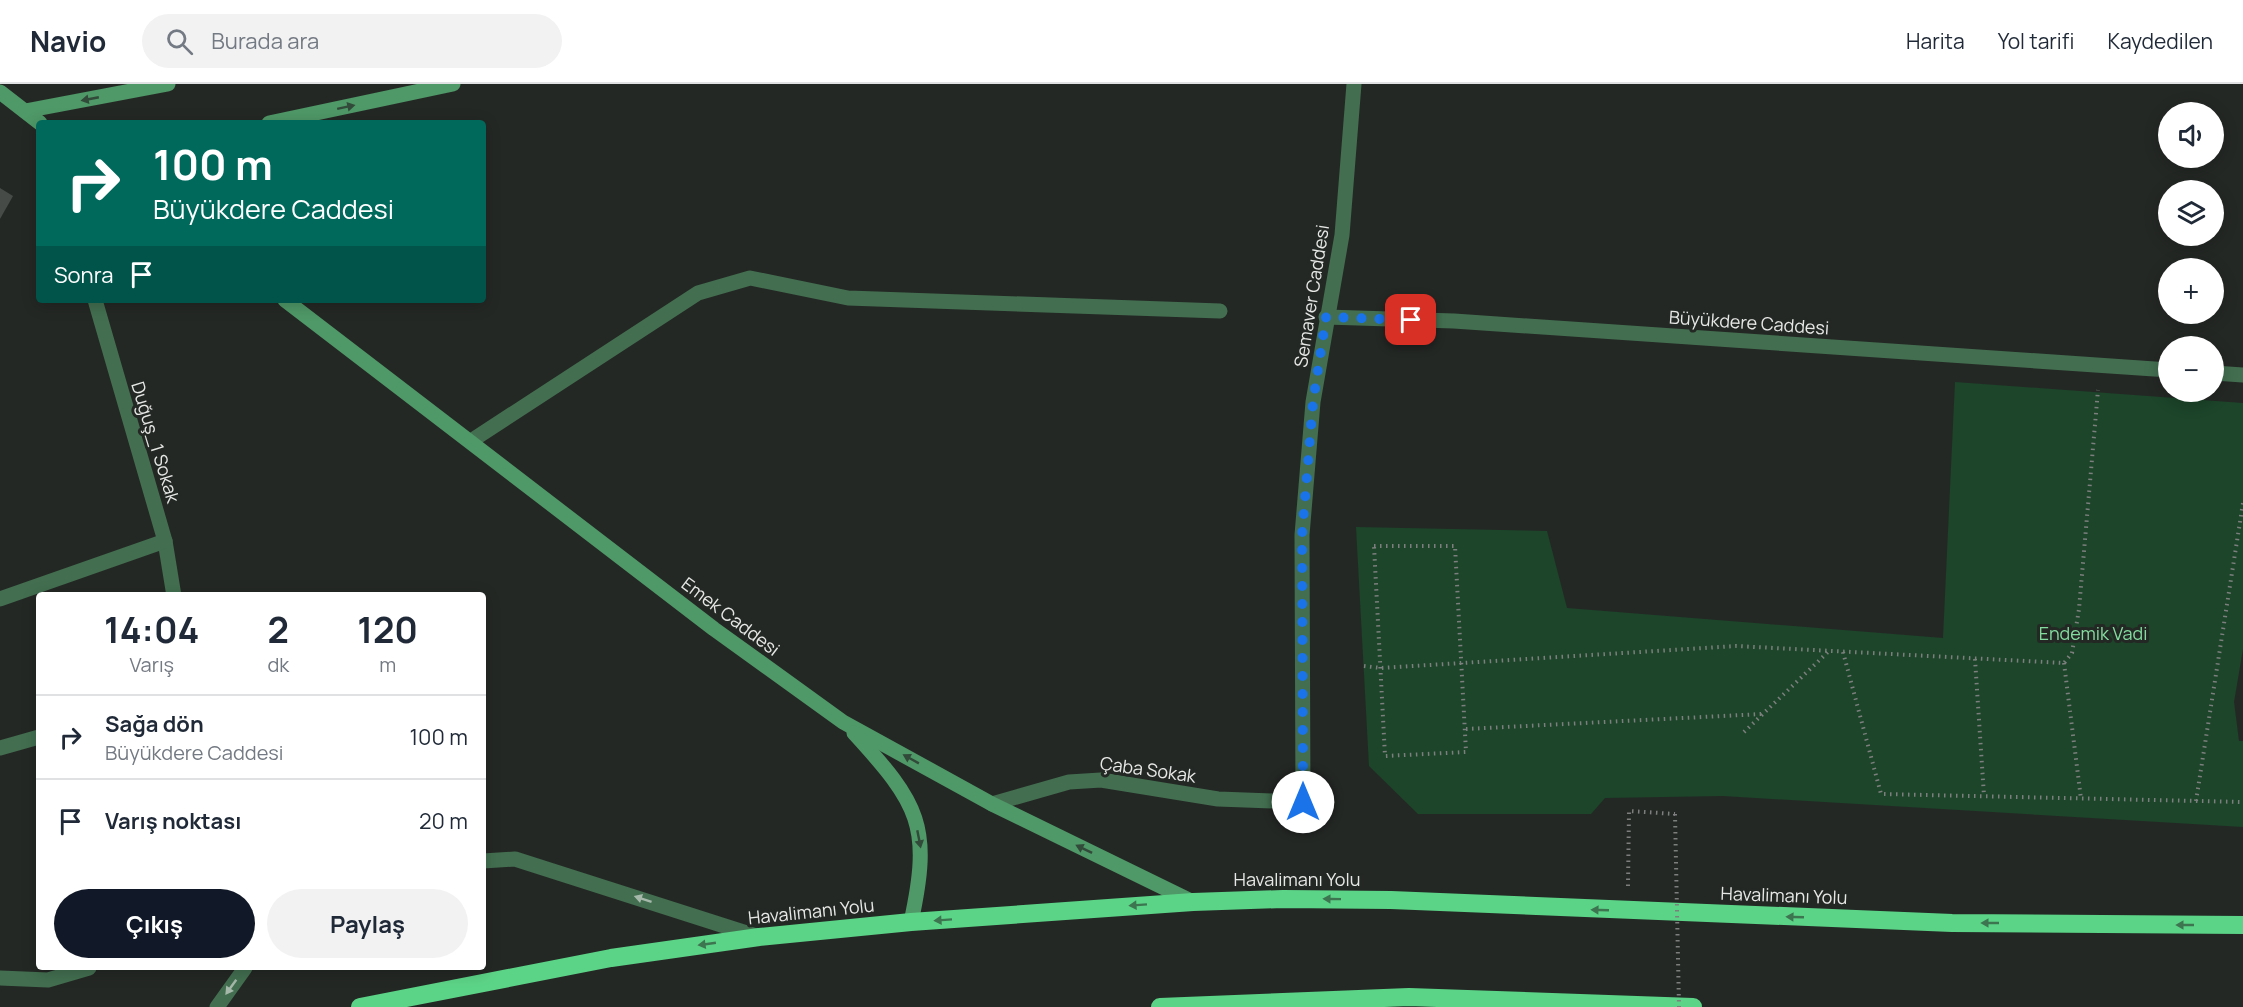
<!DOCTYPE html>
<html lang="tr">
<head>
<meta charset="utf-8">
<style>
	:root { --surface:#fff; --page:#f2f2f3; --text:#1f2937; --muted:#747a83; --line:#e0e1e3; --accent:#111827 }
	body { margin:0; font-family:Manrope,sans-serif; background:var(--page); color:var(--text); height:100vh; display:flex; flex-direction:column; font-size:22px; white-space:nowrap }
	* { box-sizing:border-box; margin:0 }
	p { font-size:20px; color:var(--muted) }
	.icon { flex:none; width:33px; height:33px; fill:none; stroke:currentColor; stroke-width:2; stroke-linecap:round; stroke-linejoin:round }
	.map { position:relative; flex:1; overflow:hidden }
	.sheet { position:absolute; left:36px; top:508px; width:450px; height:378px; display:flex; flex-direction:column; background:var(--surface); border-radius:6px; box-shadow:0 3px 15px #0003 }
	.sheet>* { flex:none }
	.guide { position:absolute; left:36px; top:36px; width:450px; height:183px; border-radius:6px; box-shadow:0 3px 15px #0003; background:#00695c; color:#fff; overflow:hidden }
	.fabs { position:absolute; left:2158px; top:18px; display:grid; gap:12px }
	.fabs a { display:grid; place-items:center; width:66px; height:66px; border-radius:50%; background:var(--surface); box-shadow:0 3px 15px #0003; font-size:30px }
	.pin { position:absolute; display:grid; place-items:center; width:51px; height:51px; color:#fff; margin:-26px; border-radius:12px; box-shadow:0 3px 9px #0006 }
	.me { position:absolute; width:66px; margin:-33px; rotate:0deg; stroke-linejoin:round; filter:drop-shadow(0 0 4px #0008) }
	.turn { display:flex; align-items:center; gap:21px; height:126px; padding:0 18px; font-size:27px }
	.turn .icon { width:78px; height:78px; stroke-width:2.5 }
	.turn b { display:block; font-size:42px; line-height:51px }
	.then { display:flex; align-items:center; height:57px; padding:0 18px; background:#0003; gap:12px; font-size:22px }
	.eta { display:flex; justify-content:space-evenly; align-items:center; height:102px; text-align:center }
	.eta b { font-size:36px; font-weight:700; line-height:42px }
	.cta { display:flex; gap:12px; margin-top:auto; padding:12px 18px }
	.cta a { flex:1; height:69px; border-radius:36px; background:var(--accent); color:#fff; font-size:24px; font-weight:700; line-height:69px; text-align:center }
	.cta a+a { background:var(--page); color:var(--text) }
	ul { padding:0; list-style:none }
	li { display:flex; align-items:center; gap:18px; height:84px; padding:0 18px; border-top:2px solid var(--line) }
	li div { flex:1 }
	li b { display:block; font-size:22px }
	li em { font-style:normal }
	header { display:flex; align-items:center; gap:36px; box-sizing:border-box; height:84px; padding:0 30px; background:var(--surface); border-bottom:2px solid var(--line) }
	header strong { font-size:28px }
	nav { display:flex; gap:33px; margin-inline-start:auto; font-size:21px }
	.search { width:420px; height:54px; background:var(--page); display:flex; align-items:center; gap:15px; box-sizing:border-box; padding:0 21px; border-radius:33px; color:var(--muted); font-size:22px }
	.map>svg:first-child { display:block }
	.green { fill:#1c452a }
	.building { fill:#474b48 }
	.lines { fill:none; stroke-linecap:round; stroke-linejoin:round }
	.path { stroke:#7c7f7d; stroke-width:4; stroke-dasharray:1.5 4.5; stroke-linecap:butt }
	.lane { stroke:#436f50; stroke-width:15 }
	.street { stroke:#436f50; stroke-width:15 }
	.secondary { stroke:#4f9867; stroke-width:15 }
	.highway { stroke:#5cd487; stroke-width:18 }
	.path-bridge { stroke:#7c7f7d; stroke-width:4; stroke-dasharray:1.5 4.5; stroke-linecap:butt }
	.oneway { fill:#314a39 }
	.oneway2 { fill:#a5b8aa }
	.oneway3 { fill:#3d7551 }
	.route { stroke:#1a73e8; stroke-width:10; stroke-dasharray:0 18 }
	.labels { text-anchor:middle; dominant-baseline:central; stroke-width:6; stroke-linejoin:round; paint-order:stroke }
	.street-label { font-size:18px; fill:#e6e8e6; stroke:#242825 }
	.park-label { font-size:18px; fill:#82dd9e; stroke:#242825 }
</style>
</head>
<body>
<header>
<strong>Navio</strong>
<div class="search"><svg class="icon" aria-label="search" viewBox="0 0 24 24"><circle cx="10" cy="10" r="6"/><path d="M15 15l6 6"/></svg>Burada ara</div>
<nav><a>Harita</a><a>Yol tarifi</a><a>Kaydedilen</a></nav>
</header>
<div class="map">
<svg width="2243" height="923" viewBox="0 0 2243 923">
	<rect width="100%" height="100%" fill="#242825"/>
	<path class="green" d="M1955 298 2243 319V565L2234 618 2239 657H2243V743L1723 712 1605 714 1591 730H1418L1369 682 1356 443 1547 447 1567 524 1943 554Z"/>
	<path class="building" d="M0 104 13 112 0 135Z"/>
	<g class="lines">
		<g class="path">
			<path d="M1374 462H1455L1466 668 1385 672Z"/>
			<path d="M1843 568 1881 710 2243 718"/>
			<path d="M1975 575 1984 712"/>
			<path d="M2064 579 2081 715"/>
			<path d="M1364 582 1381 584 1736 562 2064 579 2072 569 2079 525 2098 306"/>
			<path d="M1466 645 1762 630"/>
			<path d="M1744 648 1828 568"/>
			<path d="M2196 717 2243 419"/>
			<path d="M1628 802 1629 727 1675 730"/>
		</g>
		<g class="lane">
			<path d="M471 357 698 209 750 194 848 214 1220 227"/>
			<path d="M483 777 515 775 759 853"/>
			<path d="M0 894 48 896 89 884"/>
			<path d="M217 923 245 884"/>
		</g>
		<g class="street">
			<path d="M95 216 165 457 174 512"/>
			<path d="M1326 233 1454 237 2169 286"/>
			<path d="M2214 289 2243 291"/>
			<path d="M0 515 165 457"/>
			<path d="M0 664 39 653"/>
			<path d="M992 720 1069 698 1101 696 1218 715 1303 718 1302 451 1313 318 1342 151 1354 0"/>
		</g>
		<g class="secondary">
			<path d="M0 8 40 39"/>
			<path d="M25 27 168 0"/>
			<path d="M269 39 453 0"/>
			<path d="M285 216 714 545 843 638 992 720 1193 818"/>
			<path d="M854 649C919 720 932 742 911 838"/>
		</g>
		<g class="highway">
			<path d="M360 923 611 874 759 853 911 838 1193 818 1283 815 1391 816 1952 839 2243 841"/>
			<path d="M1160 923 1409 913 1693 923"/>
		</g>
		<path class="path-bridge" d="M1675 730 1679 923"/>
	</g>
	<defs><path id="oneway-solid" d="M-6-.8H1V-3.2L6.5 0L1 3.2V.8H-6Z" transform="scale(1.5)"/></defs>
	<g class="oneway">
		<use href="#oneway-solid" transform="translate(90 15) rotate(169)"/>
		<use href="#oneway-solid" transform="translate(346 23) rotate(-12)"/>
		<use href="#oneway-solid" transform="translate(911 675) rotate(-151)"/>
		<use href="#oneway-solid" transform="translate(919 755) rotate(79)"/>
		<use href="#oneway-solid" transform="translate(1084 765) rotate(-154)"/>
	</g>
	<g class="oneway2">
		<use href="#oneway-solid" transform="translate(643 815) rotate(-162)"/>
		<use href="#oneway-solid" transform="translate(231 903) rotate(126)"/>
	</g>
	<g class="oneway3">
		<use href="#oneway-solid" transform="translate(1332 815) rotate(-179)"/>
		<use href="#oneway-solid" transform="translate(1138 821) rotate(176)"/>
		<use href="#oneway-solid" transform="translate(1600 826) rotate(-178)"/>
		<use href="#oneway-solid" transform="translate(1795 833) rotate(-178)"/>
		<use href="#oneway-solid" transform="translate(943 836) rotate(176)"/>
		<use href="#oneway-solid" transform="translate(1990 839) rotate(-180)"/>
		<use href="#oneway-solid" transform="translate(2185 841) rotate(-180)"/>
		<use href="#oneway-solid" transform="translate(707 860) rotate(172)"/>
	</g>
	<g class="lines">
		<path class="route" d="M1303 718 1302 451 1313 318 1326 233 1411 236"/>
	</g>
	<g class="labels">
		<g class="street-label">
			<text transform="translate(1311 212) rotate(-81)">Semaver Caddesi</text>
			<text transform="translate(1749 238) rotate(4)">Büyükdere Caddesi</text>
			<text transform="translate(156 358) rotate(73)">Duğuş_1 Sokak</text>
			<text transform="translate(731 532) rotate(37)">Emek Caddesi</text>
			<text transform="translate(1148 685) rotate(8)">Çaba Sokak</text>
			<text x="1297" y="795">Havalimanı Yolu</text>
			<text transform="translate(1784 811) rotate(2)">Havalimanı Yolu</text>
			<text transform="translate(811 827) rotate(-6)">Havalimanı Yolu</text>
		</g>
		<g class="park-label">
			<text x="2093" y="549">Endemik Vadi</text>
		</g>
	</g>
</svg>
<div class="fabs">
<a><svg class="icon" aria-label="sound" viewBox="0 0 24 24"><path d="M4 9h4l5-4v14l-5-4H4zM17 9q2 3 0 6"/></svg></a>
<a><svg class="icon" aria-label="layers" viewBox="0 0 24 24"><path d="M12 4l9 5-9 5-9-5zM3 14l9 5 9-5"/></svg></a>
<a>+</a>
<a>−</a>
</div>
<div class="pin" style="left:1411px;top:236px;background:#d93025"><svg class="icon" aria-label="arrive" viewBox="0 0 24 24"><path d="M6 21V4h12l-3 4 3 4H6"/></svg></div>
<svg class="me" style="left:1303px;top:718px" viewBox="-20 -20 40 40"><circle r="19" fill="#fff"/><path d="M0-13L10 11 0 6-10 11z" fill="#1a73e8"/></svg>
<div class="guide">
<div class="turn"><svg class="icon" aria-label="right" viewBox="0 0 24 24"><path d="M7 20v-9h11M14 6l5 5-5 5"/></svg><div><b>100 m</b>Büyükdere Caddesi</div></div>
<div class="then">Sonra<svg class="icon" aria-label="arrive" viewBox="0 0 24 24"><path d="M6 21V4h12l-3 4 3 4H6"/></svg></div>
</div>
<section class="sheet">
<div class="eta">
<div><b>14:04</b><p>Varış</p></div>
<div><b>2</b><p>dk</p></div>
<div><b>120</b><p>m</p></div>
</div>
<ul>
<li><svg class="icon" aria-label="right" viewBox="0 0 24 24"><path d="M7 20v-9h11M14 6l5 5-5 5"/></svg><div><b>Sağa dön</b><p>Büyükdere Caddesi</p></div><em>100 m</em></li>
<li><svg class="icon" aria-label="arrive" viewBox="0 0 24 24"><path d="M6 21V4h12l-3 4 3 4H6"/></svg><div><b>Varış noktası</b></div><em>20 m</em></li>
</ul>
<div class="cta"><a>Çıkış</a><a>Paylaş</a></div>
</section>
</div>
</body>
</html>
